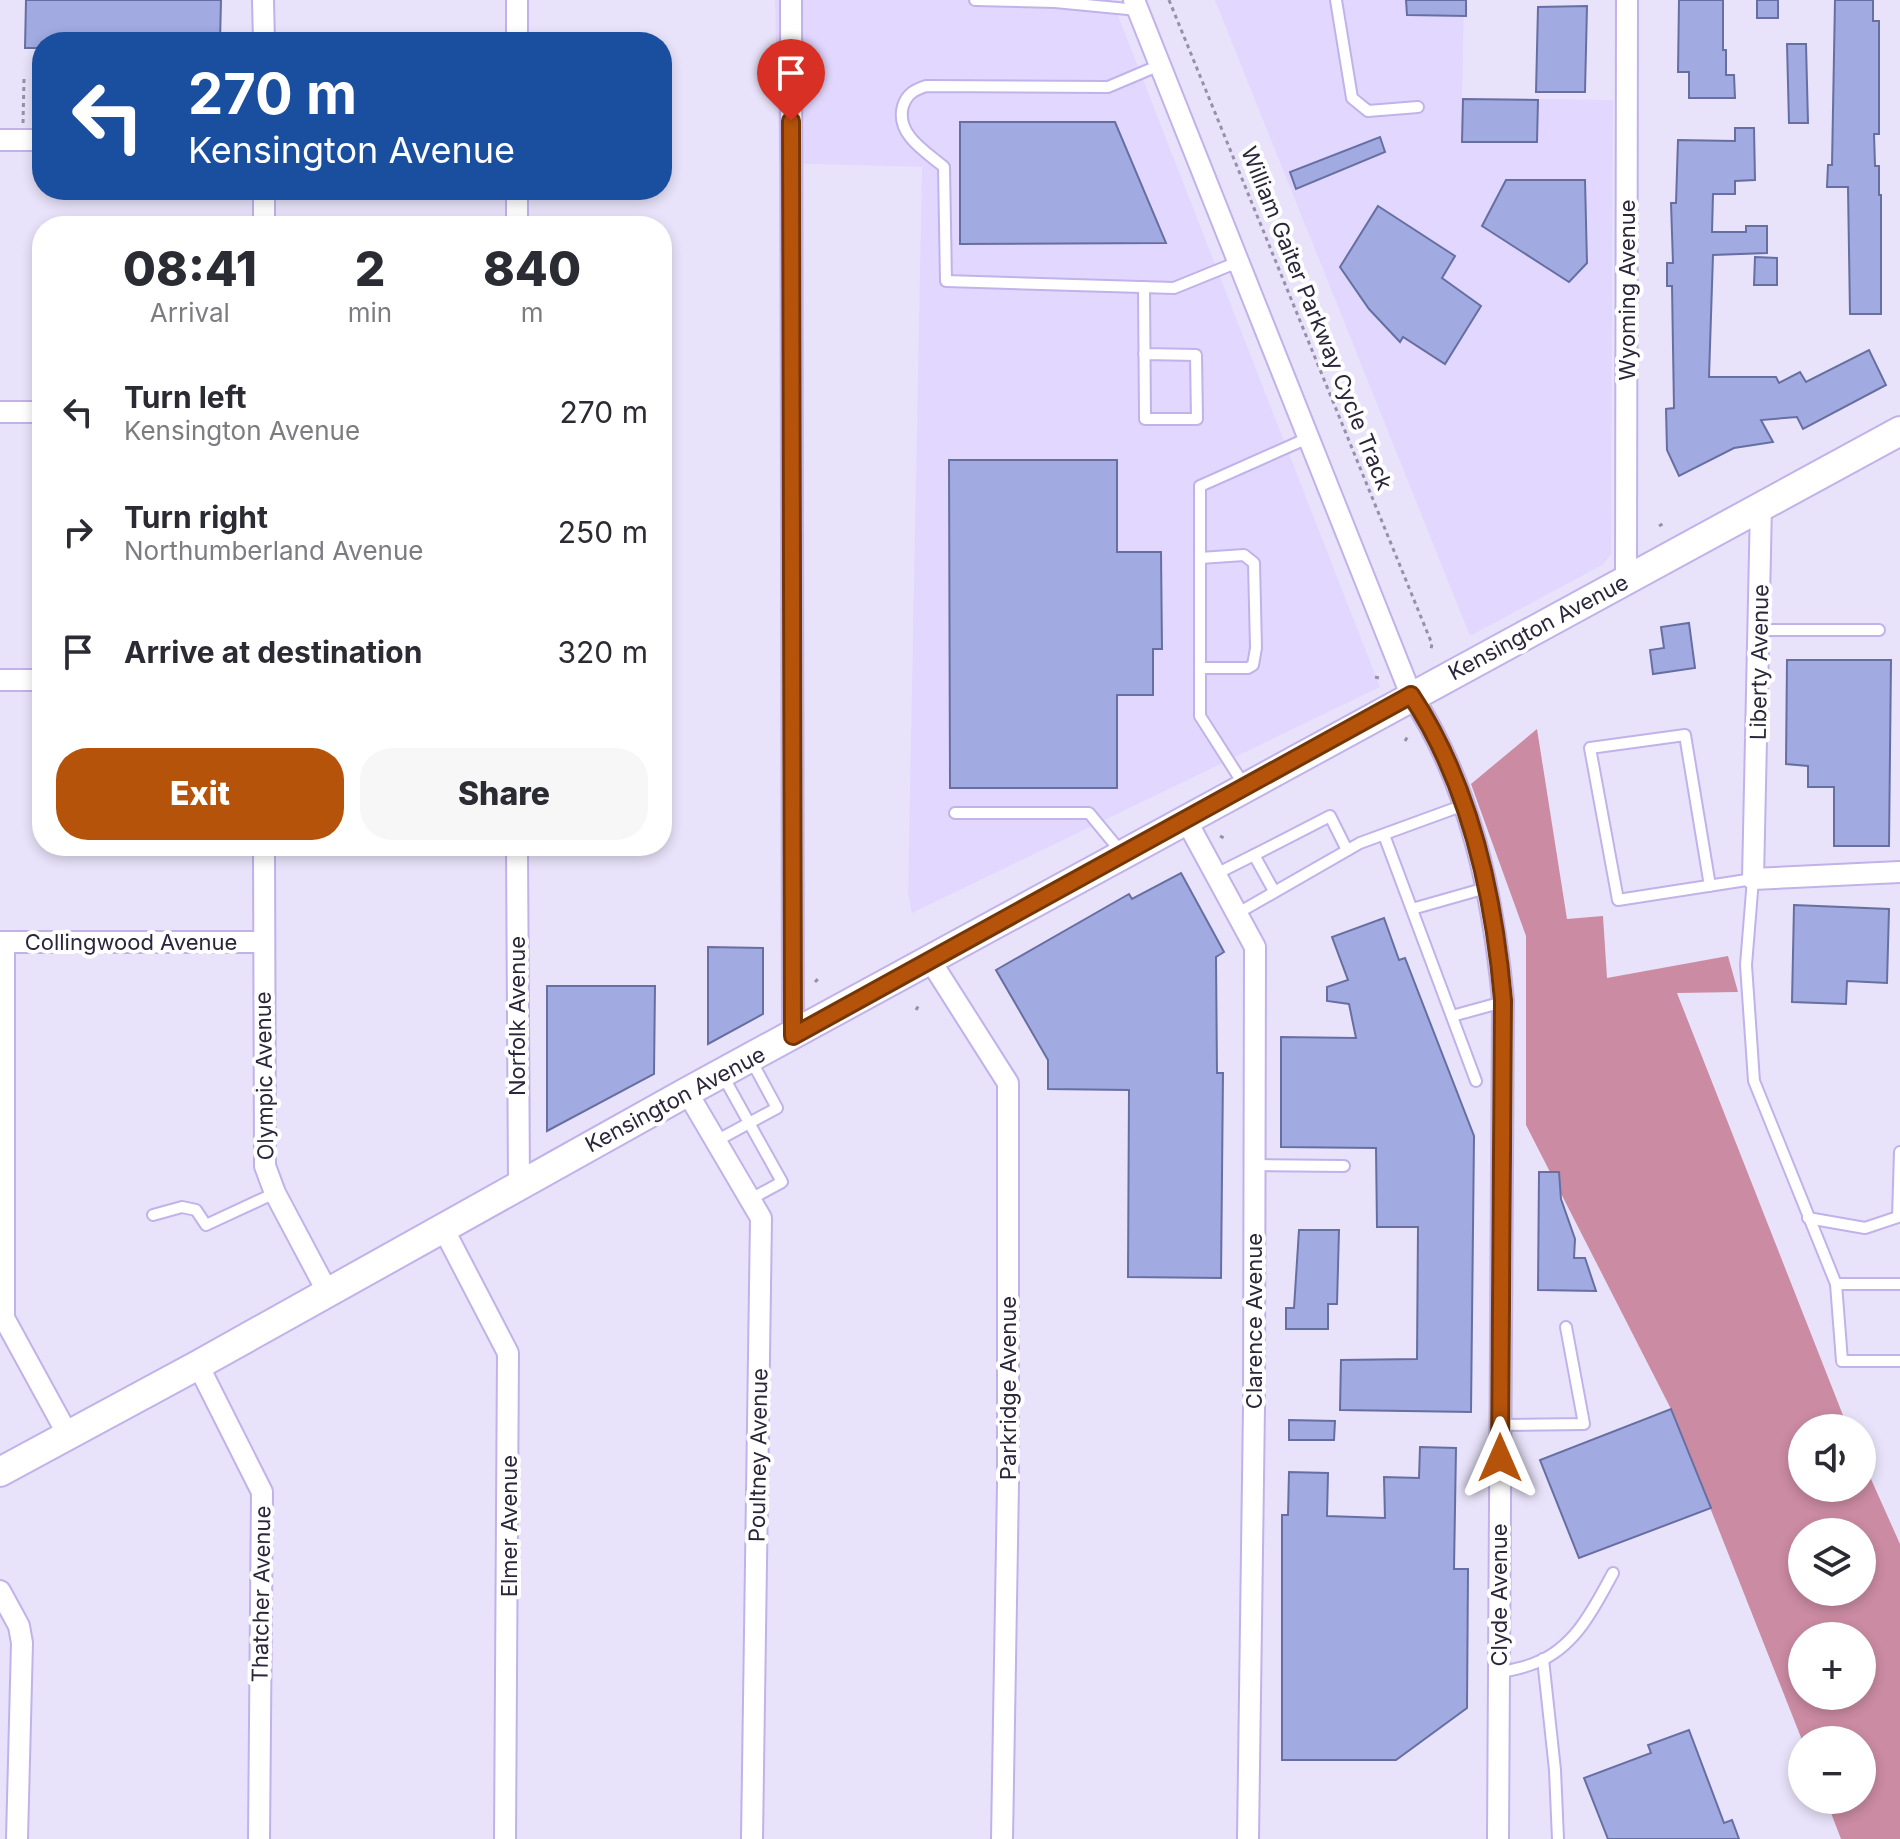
<!DOCTYPE html>
<html lang="en">
<head>
<meta charset="utf-8">
<style>
	:root { --surface:#fff; --page:#f7f7f7; --text:#2b2b33; --muted:#7c7c81; --accent:#b45309 }
	body { margin:0; font-family:Inter,sans-serif; background:var(--page); color:var(--text); height:100vh; display:flex; flex-direction:column; font-size:30px; white-space:nowrap }
	* { box-sizing:border-box; margin:0 }
	p { font-size:26px; color:var(--muted) }
	.icon { flex:none; width:44px; height:44px; fill:none; stroke:currentColor; stroke-width:2; stroke-linecap:round; stroke-linejoin:round }
	.map { position:relative; flex:1; overflow:hidden }
	.sheet { position:absolute; left:32px; top:216px; width:640px; height:640px; display:flex; flex-direction:column; background:var(--surface); border-radius:32px; box-shadow:0 4px 12px #0003 }
	.sheet>* { flex:none }
	.top-card { position:absolute; left:32px; top:32px; width:640px; height:168px; border-radius:32px; box-shadow:0 4px 12px #0003; background:#1a4fa0; color:#fff; overflow:hidden }
	.fabs { position:absolute; left:1788px; top:1414px; display:grid; gap:16px }
	.fabs a { display:grid; place-items:center; width:88px; height:88px; border-radius:50%; background:var(--surface); box-shadow:0 4px 12px #0003; font-size:40px }
	.pin { position:absolute; display:grid; place-items:center; width:68px; height:68px; color:#fff; margin:-82px -34px; border-radius:50% 50% 50% 0; rotate:-45deg; box-shadow:0 0 8px #0007 }
	.pin .icon { rotate:45deg }
	.me { position:absolute; width:88px; margin:-44px; rotate:0deg; stroke-linejoin:round; filter:drop-shadow(0 0 6px #0008) }
	.turn { display:flex; align-items:center; gap:28px; height:168px; padding:0 24px; font-size:36px }
	.turn .icon { width:104px; height:104px; stroke-width:2.5 }
	.turn b { display:block; font-size:56px; line-height:68px }
	.eta { display:flex; justify-content:space-evenly; align-items:center; height:136px; text-align:center }
	.eta b { font-size:48px; font-weight:800; line-height:56px }
	.button { display:flex; gap:16px; margin-top:auto; padding:16px 24px }
	.button a { flex:1; height:92px; border-radius:32px; background:var(--accent); color:#fff; font-size:32px; font-weight:800; line-height:92px; text-align:center }
	.button a+a { background:var(--page); color:var(--text) }
	ul { padding:0; list-style:none }
	li { display:flex; align-items:center; gap:24px; height:120px; padding:0 24px }
	li div { flex:1 }
	li b { display:block; font-size:30px }
	li em { font-style:normal }
	.map>svg:first-child { display:block }
	.built { fill:#e2d8ff }
	.forest { fill:#cb8ba2; fill-rule:evenodd }
	.building { fill:#a1aae1; stroke:#676fa2; stroke-width:2 }
	.lines { fill:none; stroke-linecap:round; stroke-linejoin:round }
	.lane-casing { stroke:#c1b2ea; stroke-width:14 }
	.street-casing { stroke:#c1b2ea; stroke-width:24 }
	.secondary-casing { stroke:#c1b2ea; stroke-width:32 }
	.path { stroke:#9791a7; stroke-width:3; stroke-dasharray:4 4; stroke-linecap:butt }
	.lane { stroke:#fff; stroke-width:10 }
	.street { stroke:#fff; stroke-width:20 }
	.secondary { stroke:#fff; stroke-width:28 }
	.route-casing { stroke:#753606; stroke-width:20 }
	.route { stroke:#b45309; stroke-width:14 }
	.labels { text-anchor:middle; dominant-baseline:central; stroke-width:8; stroke-linejoin:round; paint-order:stroke }
	.street-label { font-size:22px; fill:#2c263b; stroke:#fff }
</style>
</head>
<body>
<div class="map">
<svg width="1900" height="1839" viewBox="0 0 1900 1839">
	<rect width="100%" height="100%" fill="#e8e3fa"/>
	<g class="built">
		<path d="M775 0H1112L1380 687 912 913 908 893 922 167 779 163Z"/>
		<path d="M1215 0H1464L1462 98 1613 100 1611 554 1604 564 1470 636Z"/>
	</g>
	<path class="forest" d="M1537 729 1567 919 1603 916 1607 978 1728 956 1738 992 1677 993 1848 1428H1802V1488H1862V1459L1900 1544V1839H1841L1826 1800H1862V1740H1802L1671 1409 1526 1125V936L1471 784ZM1802 1532H1862V1592H1802ZM1802 1636H1862V1696H1802Z"/>
	<g class="building">
		<path d="M26 0H221L220 42H42V48H25Z"/>
		<path d="M1406 0H1466V16L1407 15Z"/>
		<path d="M1679 0H1723V50H1726V75H1734L1735 98H1689V72H1678Z"/>
		<rect x="1757" y="0" width="21" height="18"/>
		<path d="M1835 0H1873V21H1879V134H1874L1875 166H1879V195H1881V314H1850L1848 187H1827L1828 165H1832Z"/>
		<path d="M1587 6 1585 92H1536L1538 7Z"/>
		<path d="M1787 44H1806L1808 123H1789Z"/>
		<path d="M1463 99 1538 100 1537 142H1462Z"/>
		<path d="M960 122H1115L1166 243 960 244Z"/>
		<path d="M1735 128H1754L1755 180 1735 181V194H1713L1712 232H1746V226H1767V253L1713 255 1709 377H1776L1779 383 1800 372 1806 382 1869 350 1886 385 1803 429 1797 417 1761 420 1773 442 1734 448 1679 476 1667 450 1666 409 1674 408 1672 286H1667V263H1673L1671 203H1676L1678 140 1735 141Z"/>
		<path d="M1380 137 1385 152 1296 189 1290 172Z"/>
		<path d="M1506 180H1585L1587 263 1569 282 1482 226Z"/>
		<path d="M1378 206 1455 256 1442 278 1481 306 1445 364 1403 337 1400 342 1369 309 1340 267Z"/>
		<path d="M1755 257 1777 258V285H1754Z"/>
		<path d="M949 460H1117V552H1161L1162 649H1153V695H1117V788H950Z"/>
		<path d="M1689 623 1695 668 1653 674 1650 650 1664 648 1661 627Z"/>
		<path d="M1787 660H1891L1889 846H1834V787H1808V766L1786 764Z"/>
		<path d="M1181 873 1224 952 1216 957 1217 1073H1223L1221 1278 1128 1277 1129 1090 1048 1089V1060L996 970 1129 894 1132 899Z"/>
		<path d="M1794 905 1889 909 1887 983 1847 981 1846 1004 1792 1002Z"/>
		<path d="M1384 918 1399 960 1405 958 1474 1136 1471 1412 1340 1410 1341 1360 1417 1359 1418 1227H1377L1376 1148 1281 1147V1037L1356 1038 1349 1004 1327 1001V987L1348 980 1332 937Z"/>
		<path d="M708 947 763 948V1014L708 1044Z"/>
		<path d="M547 986H655L654 1074 547 1131Z"/>
		<path d="M1539 1172H1559L1561 1199 1575 1239 1574 1258H1585L1596 1291 1538 1290Z"/>
		<path d="M1299 1230H1339L1337 1304H1328V1329H1286V1308H1294Z"/>
		<path d="M1671 1409 1711 1508 1579 1558 1540 1460Z"/>
		<path d="M1289 1420 1335 1421 1334 1440H1289Z"/>
		<path d="M1420 1447 1456 1448 1454 1569H1468L1467 1708 1396 1760H1282V1515H1288L1289 1472 1328 1473 1327 1516 1385 1518 1384 1477 1419 1478Z"/>
		<path d="M1689 1730 1724 1823 1732 1820 1739 1839H1608L1584 1778 1651 1753 1648 1745Z"/>
	</g>
	<g class="lines">
		<defs>
			<g id="lane">
				<path d="M975 0 1055 2 1138 10"/>
				<path d="M1336 0 1352 98 1368 111 1418 107"/>
				<path d="M1160 65 1108 87 926 86C914 90 907 94 903 106 895 134 926 152 944 167L946 281 1174 288 1238 262"/>
				<path d="M1144 287 1145 419H1197L1196 355 1144 354"/>
				<path d="M1200 558 1244 555 1254 563 1256 648 1253 665 1248 668H1200"/>
				<path d="M1760 630H1879"/>
				<path d="M1244 785 1200 716V486L1308 438"/>
				<path d="M955 813H1089L1122 853"/>
				<path d="M1384 835 1476 1081"/>
				<path d="M1216 874 1254 855"/>
				<path d="M1710 886 1685 735 1590 748 1618 900 1753 879 1746 965 1754 1081 1836 1284 1842 1361H1900"/>
				<path d="M1274 891 1254 855 1330 816 1347 850"/>
				<path d="M1412 909 1486 888"/>
				<path d="M1238 913 1360 843 1464 805"/>
				<path d="M1452 1016 1503 1002"/>
				<path d="M723 1076 782 1182 749 1200"/>
				<path d="M716 1141 777 1108 750 1058"/>
				<path d="M1255 1165 1344 1166"/>
				<path d="M153 1215 182 1207 196 1210 206 1225 275 1193"/>
				<path d="M1808 1218 1865 1228 1898 1217 1900 1152"/>
				<path d="M1836 1284H1900"/>
				<path d="M1500 1425 1584 1424 1566 1327"/>
				<path d="M1543 1659 1555 1770 1558 1839"/>
				<path d="M1498 1673C1510 1670 1524 1668 1535 1663 1575 1648 1594 1608 1613 1573"/>
			</g>
			<g id="street">
				<path d="M263 0 264 42"/>
				<path d="M791 0 793 1036"/>
				<path d="M1134 0 1411 695C1470 784 1493 895 1503 1000L1498 1839"/>
				<path d="M517 42V0"/>
				<path d="M0 140H42"/>
				<path d="M264 190V226"/>
				<path d="M517 190V226"/>
				<path d="M0 412H42"/>
				<path d="M1761 505 1753 879 1900 872"/>
				<path d="M1626 580 1627 0"/>
				<path d="M0 680H42"/>
				<path d="M1186 820 1255 947 1254 1407 1248 1839"/>
				<path d="M264 846 265 1166 275 1193 327 1291"/>
				<path d="M517 846 519 1185"/>
				<path d="M0 942H262"/>
				<path d="M4 942V1318L68 1435"/>
				<path d="M930 960 1008 1083V1484L1002 1839"/>
				<path d="M687 1092 761 1218 752 1839"/>
				<path d="M443 1228 508 1353 505 1839"/>
				<path d="M198 1365 262 1492 259 1839"/>
				<path d="M0 1591 19 1626 22 1643 17 1839"/>
			</g>
			<path id="secondary" d="M0 1472 198 1365 687 1092 1900 431"/>
		</defs>
		<use href="#lane" class="lane-casing"/>
		<use href="#street" class="street-casing"/>
		<use href="#secondary" class="secondary-casing"/>
		<g class="path">
			<path d="M1169 0 1432 644 1431 649"/>
			<path d="M23 123 24 79"/>
			<path d="M1659 526 1664 523"/>
			<path d="M1375 677 1379 678"/>
			<path d="M1405 741 1408 736"/>
			<path d="M1220 836 1224 838"/>
			<path d="M815 982 818 979"/>
			<path d="M916 1010 919 1005"/>
		</g>
		<use href="#lane" class="lane"/>
		<use href="#street" class="street"/>
		<use href="#secondary" class="secondary"/>
	</g>
	<g class="lines">
		<defs>
			<path id="route" d="M791 121 793 1036 1411 695C1470 784 1494 895 1503 1000L1500 1458"/>
		</defs>
		<use href="#route" class="route-casing"/>
		<use href="#route" class="route"/>
	</g>
	<g class="labels">
		<g class="street-label">
			<text transform="translate(1627 290) rotate(-90)">Wyoming Avenue</text>
			<text transform="translate(1317 318) rotate(68)">William Gaiter Parkway Cycle Track</text>
			<text transform="translate(1538 627) rotate(-28)">Kensington Avenue</text>
			<text transform="translate(1759 662) rotate(-89)">Liberty Avenue</text>
			<text x="131" y="942">Collingwood Avenue</text>
			<text transform="translate(517 1016) rotate(-90)">Norfolk Avenue</text>
			<text transform="translate(264 1076) rotate(-91)">Olympic Avenue</text>
			<text transform="translate(675 1099) rotate(-28)">Kensington Avenue</text>
			<text transform="translate(1254 1321) rotate(-90)">Clarence Avenue</text>
			<text transform="translate(1008 1388) rotate(-90)">Parkridge Avenue</text>
			<text transform="translate(758 1455) rotate(-89)">Poultney Avenue</text>
			<text transform="translate(509 1526) rotate(-90)">Elmer Avenue</text>
			<text transform="translate(261 1594) rotate(-89)">Thatcher Avenue</text>
			<text transform="translate(1499 1595) rotate(-90)">Clyde Avenue</text>
		</g>
	</g>
</svg>
<div class="fabs">
<a><svg class="icon" aria-label="sound" viewBox="0 0 24 24"><path d="M4 9h4l5-4v14l-5-4H4zM17 9q2 3 0 6"/></svg></a>
<a><svg class="icon" aria-label="layers" viewBox="0 0 24 24"><path d="M12 4l9 5-9 5-9-5zM3 14l9 5 9-5"/></svg></a>
<a>+</a>
<a>−</a>
</div>
<div class="pin" style="left:791px;top:121px;background:#d93025"><svg class="icon" aria-label="arrive" viewBox="0 0 24 24"><path d="M6 21V4h12l-3 4 3 4H6"/></svg></div>
<svg class="me" style="left:1500px;top:1458px" viewBox="-20 -20 40 40"><path d="M0-17L14 15 0 8-14 15z" fill="#b45309" stroke="#fff" stroke-width="4"/></svg>
<div class="top-card">
<div class="turn"><svg class="icon" aria-label="left" viewBox="0 0 24 24"><path d="M17 20v-9H6M10 6l-5 5 5 5"/></svg><div><b>270 m</b>Kensington Avenue</div></div>
</div>
<section class="sheet">
<div class="eta">
<div><b>08:41</b><p>Arrival</p></div>
<div><b>2</b><p>min</p></div>
<div><b>840</b><p>m</p></div>
</div>
<ul>
<li><svg class="icon" aria-label="left" viewBox="0 0 24 24"><path d="M17 20v-9H6M10 6l-5 5 5 5"/></svg><div><b>Turn left</b><p>Kensington Avenue</p></div><em>270 m</em></li>
<li><svg class="icon" aria-label="right" viewBox="0 0 24 24"><path d="M7 20v-9h11M14 6l5 5-5 5"/></svg><div><b>Turn right</b><p>Northumberland Avenue</p></div><em>250 m</em></li>
<li><svg class="icon" aria-label="arrive" viewBox="0 0 24 24"><path d="M6 21V4h12l-3 4 3 4H6"/></svg><div><b>Arrive at destination</b></div><em>320 m</em></li>
</ul>
<div class="button"><a>Exit</a><a>Share</a></div>
</section>
</div>
</body>
</html>
